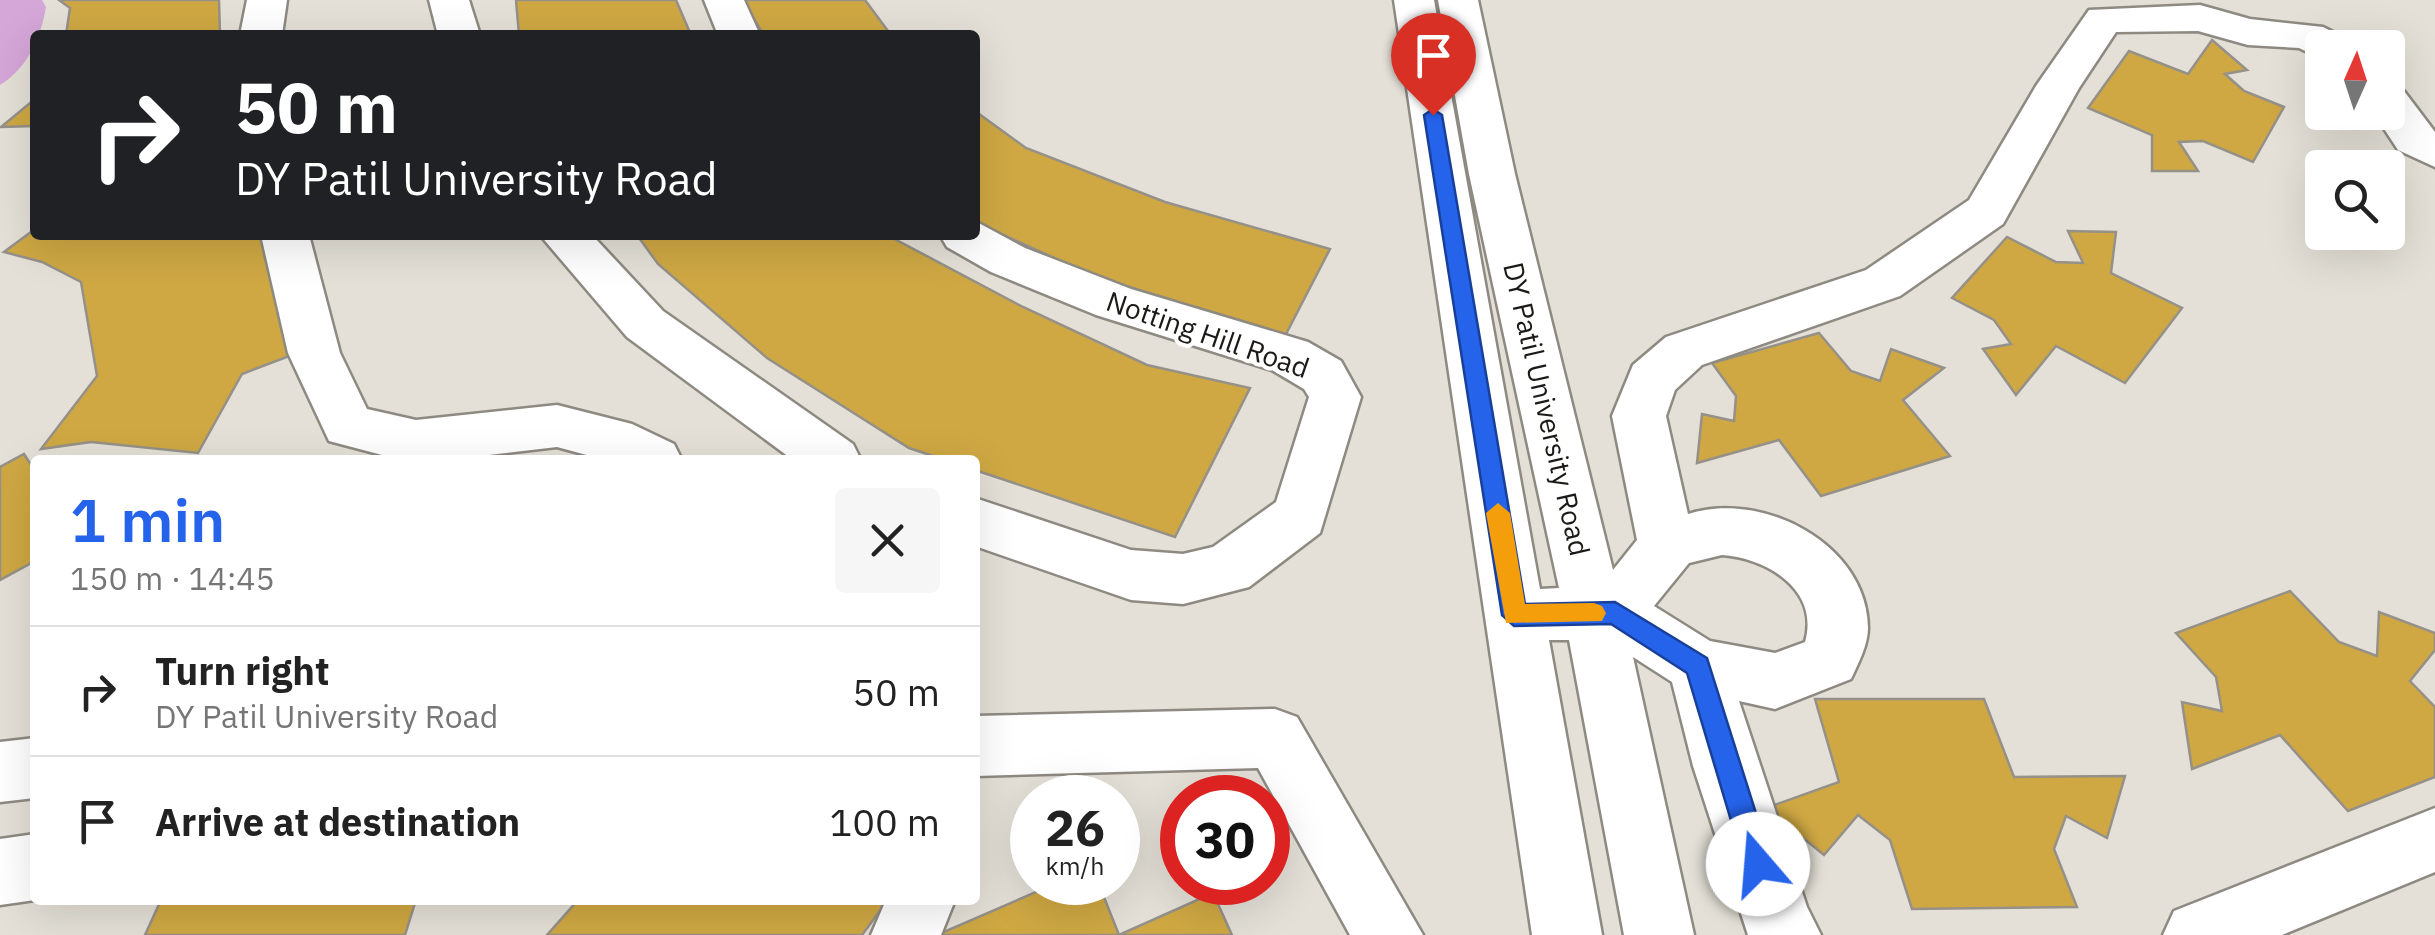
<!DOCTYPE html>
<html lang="en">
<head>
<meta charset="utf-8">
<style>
	:root { --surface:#fff; --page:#f6f6f6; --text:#222; --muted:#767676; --line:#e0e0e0; --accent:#2563eb }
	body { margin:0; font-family:"IBM Plex Sans",sans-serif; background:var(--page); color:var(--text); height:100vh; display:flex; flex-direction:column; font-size:38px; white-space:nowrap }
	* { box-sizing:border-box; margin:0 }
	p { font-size:32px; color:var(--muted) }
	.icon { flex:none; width:55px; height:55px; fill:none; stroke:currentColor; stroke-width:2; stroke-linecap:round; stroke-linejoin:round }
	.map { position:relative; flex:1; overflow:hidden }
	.details { position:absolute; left:30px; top:455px; width:950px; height:450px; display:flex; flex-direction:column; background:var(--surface); border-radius:10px; box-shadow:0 10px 40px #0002 }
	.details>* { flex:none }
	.top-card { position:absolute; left:30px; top:30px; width:950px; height:210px; border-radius:10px; box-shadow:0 10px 40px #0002; background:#202124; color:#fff; overflow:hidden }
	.needle { width:65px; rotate:3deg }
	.controls { position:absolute; left:2305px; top:30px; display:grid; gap:20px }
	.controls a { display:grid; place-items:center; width:100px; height:100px; border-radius:10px; background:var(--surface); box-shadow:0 10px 40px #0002; font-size:50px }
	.speed { position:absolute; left:1010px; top:775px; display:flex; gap:20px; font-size:50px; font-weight:700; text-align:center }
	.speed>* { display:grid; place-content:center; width:130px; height:130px; border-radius:50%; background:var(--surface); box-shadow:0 10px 40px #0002; line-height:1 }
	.speed small { font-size:25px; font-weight:400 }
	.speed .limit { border:15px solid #d22; background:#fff; color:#111 }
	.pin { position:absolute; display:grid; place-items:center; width:85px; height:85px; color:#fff; margin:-102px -42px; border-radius:50% 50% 50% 0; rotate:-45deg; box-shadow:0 0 10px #0007 }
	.pin .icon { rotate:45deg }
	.me { position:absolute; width:110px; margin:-55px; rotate:342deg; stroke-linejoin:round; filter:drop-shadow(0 0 8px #0008) }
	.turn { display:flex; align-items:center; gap:35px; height:210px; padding:0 40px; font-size:45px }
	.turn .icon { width:130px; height:130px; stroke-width:2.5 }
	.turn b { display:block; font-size:70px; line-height:85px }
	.round { display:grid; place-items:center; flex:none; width:105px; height:105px; border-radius:10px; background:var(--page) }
	.summary { display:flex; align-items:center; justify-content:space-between; height:170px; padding:0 40px }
	h1 { font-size:60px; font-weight:600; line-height:75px; color:var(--accent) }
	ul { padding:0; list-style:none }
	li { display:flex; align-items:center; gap:30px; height:130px; padding:0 40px; border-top:2px solid var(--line) }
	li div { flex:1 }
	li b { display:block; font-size:38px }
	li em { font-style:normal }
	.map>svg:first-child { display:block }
	.green { fill:#d5a6d8 }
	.building { fill:#cfa843; stroke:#959189; stroke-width:2.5 }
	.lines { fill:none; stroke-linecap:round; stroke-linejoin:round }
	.minor-casing { stroke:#8e8a82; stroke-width:5 }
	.minor { fill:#fff; fill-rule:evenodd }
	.route { fill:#2563eb; stroke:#184099; stroke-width:2.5 }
	.slow { fill:#f59e0b }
	.labels { text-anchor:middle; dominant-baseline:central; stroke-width:8; stroke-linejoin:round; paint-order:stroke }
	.street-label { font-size:28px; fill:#1c1a17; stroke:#fff }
</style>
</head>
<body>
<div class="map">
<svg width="2435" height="935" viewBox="0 0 2435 935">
	<rect width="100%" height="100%" fill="#e4e0d7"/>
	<path class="green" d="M0 0H42L46 7C41 36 29 67 0 85Z"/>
	<g class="building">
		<path d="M59 0H219L220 35H66L70 8Z"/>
		<path d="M516 0H676L691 35H519Z"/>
		<path d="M742 0H865L891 35H764Z"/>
		<path d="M2212 40 2247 70 2225 74 2244 91 2284 107 2253 162 2203 141 2179 142 2198 171H2152V135L2088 108 2129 51 2188 74Z"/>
		<path d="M35 99V126L1 127Z"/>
		<path d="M975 111 1026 148 1165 202 1330 249 1285 336 1094 276 975 222Z"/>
		<path d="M35 229V235H261L300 352 242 374 198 453 91 442 41 449 97 376 81 282 42 262 4 252Z"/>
		<path d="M2068 231 2116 232 2111 273 2182 308 2125 383 2056 346 2016 395 1983 349 2011 344 1994 320 1952 298 2007 237 2056 262 2083 263Z"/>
		<path d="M637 235H887L1023 307 1147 365 1250 388 1175 537 975 470V460H945L909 448 767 358 658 264Z"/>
		<path d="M1819 333 1851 371 1880 381 1891 349 1944 368 1903 400 1950 456 1821 496 1779 440 1697 463 1702 414 1734 421 1736 396 1712 363Z"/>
		<path d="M24 454 35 471V561L0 580V467Z"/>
		<path d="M2290 591 2339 642 2377 656 2379 612 2435 633V650L2410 681 2435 707V777L2348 811 2280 735 2192 769 2182 702 2222 711 2216 677 2176 633Z"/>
		<path d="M1815 699H1984L2014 777 2125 776 2107 838 2066 816 2054 849 2077 907 1912 909 1890 840 1858 815 1824 855 1766 808 1839 782Z"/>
		<path d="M1059 882H1098L1119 935 1213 893 1232 935H937Z"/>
		<path d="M416 900 405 935H145L160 902Z"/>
		<path d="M578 900H888L862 935H547Z"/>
	</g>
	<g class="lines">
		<defs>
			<g id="minor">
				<path d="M247 0H287L282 35H240Z"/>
				<path d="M429 0H469L480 35H438Z"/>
				<path d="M704 0H744L760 35H718Z"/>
				<path d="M1394 0H1434L1540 589 1559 588 1469 174 1438 0H1478L1515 174 1613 570 1637 540 1612 416 1633 365 1666 337 1866 270 1969 200 2036 86 2089 10 2200 5 2250 19 2323 27 2347 39 2353 48H2322V59L2299 48 2248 45 2198 31 2116 32 2079 88 2003 224 1900 296 1702 365 1675 390 1666 416 1688 514C1761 490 1867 543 1868 628 1868 645 1858 664 1851 679L1775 709 1739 701 1807 907 1821 935H1748L1693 766 1672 682 1633 657 1694 935H1624L1569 640H1549L1602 935H1532ZM1722 555C1766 558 1820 589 1805 642L1775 653 1710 641 1654 606 1689 563Z"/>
				<path d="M2388 87 2404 91 2435 132V167L2398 150 2373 112H2388Z"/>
				<path d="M975 221 1025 248 1131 289 1308 342 1341 361 1361 397 1320 533 1249 587 1183 604 1131 600 975 546V498L1131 550 1183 554 1213 547 1276 502 1309 397 1304 389 1272 370 1096 315 991 272 947 247 940 235H975Z"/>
				<path d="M261 235H309L340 353 367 409 416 420 557 405 632 424 674 444 682 460H605L557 447 447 460H401L329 441 288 353Z"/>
				<path d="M540 235H592L663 311 853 444 861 460H793L627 337Z"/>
				<path d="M1275 709 1297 717 1423 935H1350L1258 768 975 776V716Z"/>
				<path d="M35 738V798L0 802V742Z"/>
				<path d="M2435 808V872L2282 935H2163L2174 911Z"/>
				<path d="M35 834V900L0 905V839Z"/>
				<path d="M886 900H955L941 935H871Z"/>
			</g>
		</defs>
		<use href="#minor" class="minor-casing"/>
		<use href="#minor" class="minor"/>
	</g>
	<path class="route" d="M1433 109 1442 115 1525 604 1615 602 1707 658 1772 864 1768 874 1758 878 1748 874 1744 864 1687 673 1611 624 1514 626 1502 615 1424 115Z"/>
	<path class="slow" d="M1498 503 1510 513 1525 604 1594 603 1602 606 1606 613 1602 621 1506 623 1486 513Z"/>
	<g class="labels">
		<g class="street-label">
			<text transform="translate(1208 334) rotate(19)">Notting Hill Road</text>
			<text transform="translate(1547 409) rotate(77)">DY Patil University Road</text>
		</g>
	</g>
</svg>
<div class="controls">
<a><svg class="needle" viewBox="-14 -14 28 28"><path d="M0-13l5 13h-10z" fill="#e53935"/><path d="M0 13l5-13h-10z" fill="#767676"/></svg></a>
<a><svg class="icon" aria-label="search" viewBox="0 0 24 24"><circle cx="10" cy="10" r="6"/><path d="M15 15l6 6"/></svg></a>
</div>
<div class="speed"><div>26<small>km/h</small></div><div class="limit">30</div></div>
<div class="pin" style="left:1433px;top:115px;background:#d93025"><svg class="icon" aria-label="arrive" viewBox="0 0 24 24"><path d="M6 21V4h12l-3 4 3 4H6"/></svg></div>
<svg class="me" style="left:1758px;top:864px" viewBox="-20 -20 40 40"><circle r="19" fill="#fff"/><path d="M0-13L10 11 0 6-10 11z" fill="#2563eb"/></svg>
<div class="top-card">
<div class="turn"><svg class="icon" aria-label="right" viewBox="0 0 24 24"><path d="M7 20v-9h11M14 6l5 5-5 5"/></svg><div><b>50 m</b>DY Patil University Road</div></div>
</div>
<section class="details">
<div class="summary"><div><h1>1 min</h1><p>150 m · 14:45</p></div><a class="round"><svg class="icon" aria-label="close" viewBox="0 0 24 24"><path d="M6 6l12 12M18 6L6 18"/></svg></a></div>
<ul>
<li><svg class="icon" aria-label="right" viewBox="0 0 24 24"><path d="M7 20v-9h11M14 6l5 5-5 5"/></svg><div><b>Turn right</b><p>DY Patil University Road</p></div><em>50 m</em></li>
<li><svg class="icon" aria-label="arrive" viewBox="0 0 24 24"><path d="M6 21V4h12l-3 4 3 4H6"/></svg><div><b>Arrive at destination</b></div><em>100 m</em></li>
</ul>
</section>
</div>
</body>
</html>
